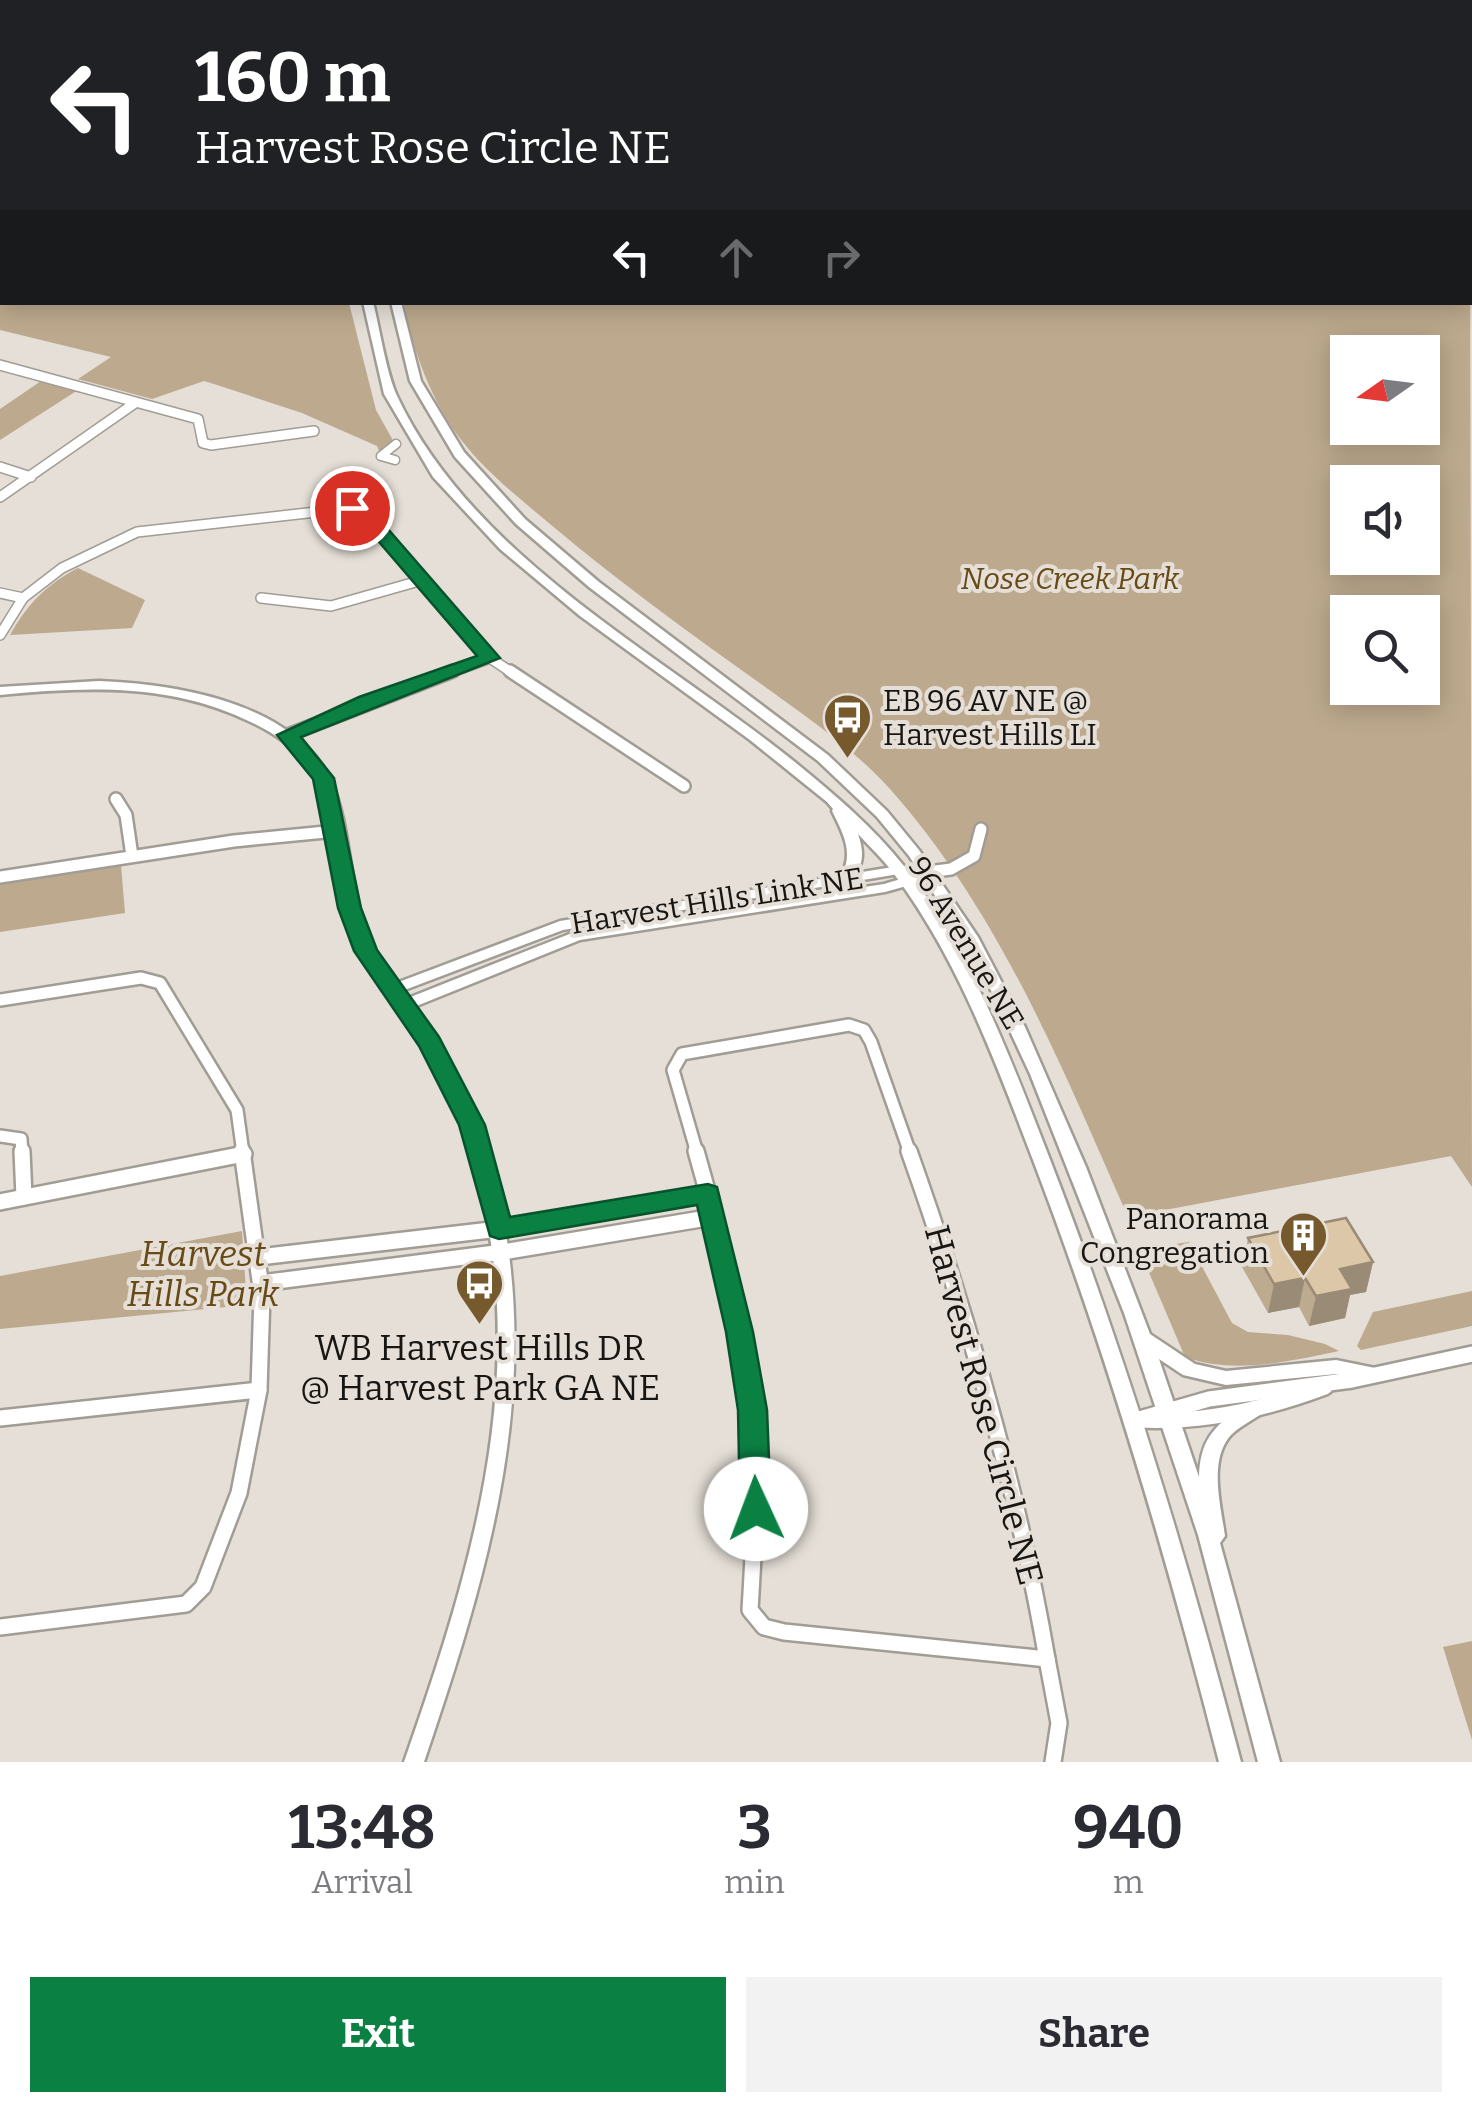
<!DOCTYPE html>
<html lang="en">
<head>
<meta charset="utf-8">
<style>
	:root { --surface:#fff; --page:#f2f2f3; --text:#2b2b33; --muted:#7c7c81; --accent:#0b8043 }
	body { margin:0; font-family:Bitter,serif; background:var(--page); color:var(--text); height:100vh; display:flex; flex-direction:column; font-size:38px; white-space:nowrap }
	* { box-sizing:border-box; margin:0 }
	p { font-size:32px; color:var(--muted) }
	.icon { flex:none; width:55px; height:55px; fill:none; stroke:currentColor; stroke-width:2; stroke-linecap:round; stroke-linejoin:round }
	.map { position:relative; height:1762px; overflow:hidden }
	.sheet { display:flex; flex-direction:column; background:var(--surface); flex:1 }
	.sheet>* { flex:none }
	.top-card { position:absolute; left:0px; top:0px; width:1472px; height:305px; box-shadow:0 5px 25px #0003; background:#202124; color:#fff; overflow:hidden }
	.needle { width:65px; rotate:256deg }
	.fabs { position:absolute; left:1330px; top:335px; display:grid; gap:20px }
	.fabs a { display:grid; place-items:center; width:110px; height:110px; border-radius:0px; background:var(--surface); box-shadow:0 5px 25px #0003; font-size:50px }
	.pin { position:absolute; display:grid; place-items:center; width:85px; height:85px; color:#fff; margin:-42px; border:5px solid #fff; border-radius:50%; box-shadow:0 2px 10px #0007 }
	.me { position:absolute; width:110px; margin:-55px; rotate:358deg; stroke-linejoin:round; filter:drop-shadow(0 0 8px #0008) }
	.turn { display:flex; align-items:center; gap:35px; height:210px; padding:0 30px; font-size:45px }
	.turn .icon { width:130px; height:130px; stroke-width:2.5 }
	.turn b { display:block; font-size:70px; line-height:85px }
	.lanes { display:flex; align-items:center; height:95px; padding:0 30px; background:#0003; justify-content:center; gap:50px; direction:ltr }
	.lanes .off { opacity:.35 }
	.eta { display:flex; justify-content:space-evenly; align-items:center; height:170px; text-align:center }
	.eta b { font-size:60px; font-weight:700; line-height:70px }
	.primary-button { display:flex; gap:20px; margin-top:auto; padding:20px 30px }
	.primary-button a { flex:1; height:115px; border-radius:0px; background:var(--accent); color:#fff; font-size:40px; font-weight:700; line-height:115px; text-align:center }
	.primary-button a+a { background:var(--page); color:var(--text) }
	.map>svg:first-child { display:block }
	.green { fill:#bdaa8e; fill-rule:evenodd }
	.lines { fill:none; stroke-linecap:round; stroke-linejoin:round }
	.pedestrian-casing { stroke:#a19c94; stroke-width:11 }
	.minor-far2-casing { stroke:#a19c94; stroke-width:12 }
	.minor-far1-casing { stroke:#a19c94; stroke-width:16 }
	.minor-casing { stroke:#a19c94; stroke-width:20 }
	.tertiary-casing { stroke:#a19c94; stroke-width:5 }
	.secondary-casing { stroke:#a19c94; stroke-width:5 }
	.primary-casing { stroke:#a19c94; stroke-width:22 }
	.motorway-casing { stroke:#a19c94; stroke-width:5 }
	.pedestrian { stroke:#fff; stroke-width:8 }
	.minor-far2 { stroke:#fff; stroke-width:9 }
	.minor-far1 { stroke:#fff; stroke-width:11 }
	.minor { stroke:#fff; stroke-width:15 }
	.tertiary { fill:#fff; fill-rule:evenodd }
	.secondary { fill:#fff; fill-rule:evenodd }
	.primary { stroke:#fff; stroke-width:18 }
	.motorway { fill:#fff; fill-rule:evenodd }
	.wall { fill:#bdab90 }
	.shaded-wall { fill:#9a8b76 }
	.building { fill:#dcc7a8; stroke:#9a8b76; stroke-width:2.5 }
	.route { fill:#0b8043; stroke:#07532c; stroke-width:2.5 }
	.labels { text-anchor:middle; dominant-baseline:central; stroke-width:8; stroke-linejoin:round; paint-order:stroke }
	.park-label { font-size:30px; font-style:italic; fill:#684a16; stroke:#e5dfd7 }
	.poi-label { font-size:30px; fill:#181613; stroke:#e5dfd7; text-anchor:start }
	.street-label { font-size:30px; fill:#181613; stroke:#e5dfd7 }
	.near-park-label { font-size:35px; font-style:italic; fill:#684a16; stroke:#e5dfd7 }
	.near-poi-label { font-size:35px; fill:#181613; stroke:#e5dfd7 }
	.near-street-label { font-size:35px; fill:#181613; stroke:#e5dfd7 }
</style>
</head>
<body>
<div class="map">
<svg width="1472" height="1762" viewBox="0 0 1472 1762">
	<rect width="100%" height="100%" fill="#e5dfd7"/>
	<g class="green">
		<path d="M1470 219 1472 1187 1451 1156 1128 1217C1062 1067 1000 913 890 789 853 748 805 716 761 684 689 633 618 581 550 524 520 499 486 472 462 441 432 403 412 349 404 303L1470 302ZM1348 352H1422V428H1348ZM1348 482H1422V558H1348ZM1348 612H1422V688H1348Z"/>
		<path d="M0 228 2 302 349 303 376 410 395 444 381 456 377 446 302 413 214 384 204 381 152 399 78 379 111 357 0 330Z"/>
		<path d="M41 381 78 390 0 440V409Z"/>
		<path d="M78 568 145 600 132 628 10 635C27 604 47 584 78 568Z"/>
		<path d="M121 865 125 913 0 932V883Z"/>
		<path d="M242 1231 247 1305 0 1329V1276Z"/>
		<path d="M1189 1242 1232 1323 1248 1332 1288 1335 1325 1344 1339 1351C1291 1361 1233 1375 1185 1357L1139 1249Z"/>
		<path d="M1472 1291V1326L1361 1350 1357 1346 1373 1312Z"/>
		<path d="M1472 1641V1740L1443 1647Z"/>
	</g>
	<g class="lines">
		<defs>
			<path id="pedestrian" d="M395 460 381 456 396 444"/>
			<g id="minor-far2">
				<path d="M0 365 198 419 203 443 211 445 314 431"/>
				<path d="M0 467 31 477"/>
				<path d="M0 497 135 403"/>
				<path d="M0 593 23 598"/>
				<path d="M261 598 331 606 419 581"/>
				<path d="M0 635 23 598 62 568 137 532 352 508 367 517 490 658 446 674"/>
				<path d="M490 658 514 674"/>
			</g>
			<g id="minor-far1">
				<path d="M510 671 684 786"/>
				<path d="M288 735 453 671"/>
				<path d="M116 799 126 815 132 856"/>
				<path d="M928 872 951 869 974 856 981 829"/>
				<path d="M0 877 234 841 336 831"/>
				<path d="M0 1000 141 978 160 983 237 1110 243 1153"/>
				<path d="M0 1136 21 1139 22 1153"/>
				<path d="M697 1153 673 1070 682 1054 849 1025 864 1030 871 1042 910 1153"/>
			</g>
			<g id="minor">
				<path d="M22 1151 24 1197"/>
				<path d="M696 1151C720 1236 744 1322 752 1412 758 1478 754 1544 750 1610L764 1627 784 1632 1047 1659C1017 1485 968 1317 909 1151"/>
				<path d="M0 1202 244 1154"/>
				<path d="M259 1257 499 1229 707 1194"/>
				<path d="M261 1283 503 1252 713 1217"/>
				<path d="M0 1418 259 1390"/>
				<path d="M1136 1420 1209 1399 1352 1380 1472 1354"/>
				<path d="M1139 1420C1204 1423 1264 1410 1325 1387"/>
				<path d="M0 1627 186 1604 203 1587 239 1493 259 1390 262 1295 242 1151"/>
				<path d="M1047 1659 1059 1723 1053 1762"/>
			</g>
			<path id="tertiary" d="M99 681C173 684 277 700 323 766 334 783 340 804 344 824 356 885 355 931 396 983L560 921 899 866 928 868 935 872 928 876H920L923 879 921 882 885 892 580 940 414 1007C440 1047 466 1089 483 1133 493 1161 499 1192 504 1222 538 1410 484 1585 424 1762H404C465 1588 521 1411 488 1225 483 1193 478 1159 466 1129 449 1088 426 1047 401 1010 387 990 369 971 358 948 336 899 341 845 323 794 310 757 279 734 244 719 166 683 84 687 0 695V687ZM899 874 914 875 884 884 577 931 408 998 402 991 563 930Z"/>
			<g id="secondary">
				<path d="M363 302H373C380 330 386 372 397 396 473 558 661 654 796 763 834 794 873 827 904 866 971 951 1010 1057 1049 1157 1126 1355 1187 1557 1241 1762H1219C1167 1558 1108 1356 1033 1160 995 1061 958 959 894 874 883 859 870 847 858 834 865 854 863 866 851 882H841L839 879C855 855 844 835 832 811L833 809 827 802 750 740 580 616 500 549 433 477 384 394Z"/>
				<path d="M391 302H401L421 381 464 452 525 519 599 582 828 755 887 811 919 850 978 937 1025 1027 1086 1167 1150 1334 1195 1364 1226 1371 1336 1360 1380 1369 1382 1374 1380 1379 1373 1381 1336 1374 1226 1385 1183 1375 1159 1359 1199 1477C1200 1442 1212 1427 1241 1408 1250 1402 1253 1399 1264 1402L1267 1407 1264 1412C1253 1420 1240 1426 1231 1435 1208 1460 1221 1506 1225 1536L1220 1543 1280 1762H1258L1198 1535 1124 1313 1030 1074 987 982 962 937 909 856 877 817 818 761 589 587 516 524 455 457 410 381Z"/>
			</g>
			<g id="primary">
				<path d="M439 2 440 0"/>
				<path d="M464 2 465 0"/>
			</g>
			<g id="motorway">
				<path d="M211 0H225L227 2H213Z"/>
				<path d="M759 0H789L791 2H762Z"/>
				<path d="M908 0H939L941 2H911Z"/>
				<path d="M963 0H992L994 2H966Z"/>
				<rect x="1470" y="64" width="2" height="8"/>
				<path d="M1470 82 1472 83V91L1470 90Z"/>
			</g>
		</defs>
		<use href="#pedestrian" class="pedestrian-casing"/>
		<use href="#minor-far2" class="minor-far2-casing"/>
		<use href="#minor-far1" class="minor-far1-casing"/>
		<use href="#minor" class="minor-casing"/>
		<use href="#tertiary" class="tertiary-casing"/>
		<use href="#secondary" class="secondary-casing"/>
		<use href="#primary" class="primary-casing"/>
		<use href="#motorway" class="motorway-casing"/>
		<use href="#pedestrian" class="pedestrian"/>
		<use href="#minor-far2" class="minor-far2"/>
		<use href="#minor-far1" class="minor-far1"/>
		<use href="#minor" class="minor"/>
		<use href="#tertiary" class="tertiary"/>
		<use href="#secondary" class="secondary"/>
		<use href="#primary" class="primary"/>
		<use href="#motorway" class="motorway"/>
	</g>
	<path class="wall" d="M1248 1238 1373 1262 1366 1292 1350 1295 1345 1318 1309 1326 1299 1307 1268 1313 1242 1267Z"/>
	<g class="shaded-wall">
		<path d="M1373 1262 1366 1292 1350 1295 1345 1318 1309 1326 1316 1296 1340 1269Z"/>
		<path d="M1305 1278 1299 1307 1268 1313 1274 1284Z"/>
	</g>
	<path class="building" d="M1346 1218 1373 1262 1340 1269 1352 1289 1316 1296 1305 1278 1274 1284 1248 1238Z"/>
	<path class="route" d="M352 502 374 513 500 658 301 737 334 778 361 908 377 950 439 1037 485 1125 510 1217 708 1184 717 1187 753 1332 767 1410 771 1509 766 1518 756 1521 745 1518 740 1509 738 1410 726 1332 697 1205 499 1239 490 1236 459 1125 419 1046 354 951 338 908 313 779 277 735 359 697 477 656 361 521 345 512V504Z"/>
	<defs>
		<symbol id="bus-pin" viewBox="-11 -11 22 30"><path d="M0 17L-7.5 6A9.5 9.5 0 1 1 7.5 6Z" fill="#765a2d" stroke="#e5dfd7"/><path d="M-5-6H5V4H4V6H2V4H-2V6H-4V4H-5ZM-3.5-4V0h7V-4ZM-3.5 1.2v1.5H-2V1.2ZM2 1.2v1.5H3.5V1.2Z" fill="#fff"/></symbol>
		<symbol id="building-pin" viewBox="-11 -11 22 30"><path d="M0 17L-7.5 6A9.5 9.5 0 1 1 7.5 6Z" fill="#765a2d" stroke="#e5dfd7"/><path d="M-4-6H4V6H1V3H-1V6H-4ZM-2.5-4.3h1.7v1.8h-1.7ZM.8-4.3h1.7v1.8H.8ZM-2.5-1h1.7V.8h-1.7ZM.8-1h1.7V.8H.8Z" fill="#fff"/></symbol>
	</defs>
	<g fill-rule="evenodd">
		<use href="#bus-pin" x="820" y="690" width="55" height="75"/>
		<use href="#building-pin" x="1276" y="1208" width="55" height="75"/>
		<use href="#bus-pin" x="452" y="1256" width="55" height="75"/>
	</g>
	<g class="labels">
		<g class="park-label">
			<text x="1070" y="579">Nose Creek Park</text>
		</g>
		<g class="poi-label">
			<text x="883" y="701">EB 96 AV NE @<tspan x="883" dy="34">Harvest Hills LI</tspan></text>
			<text x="1269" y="1219" text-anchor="end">Panorama<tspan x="1269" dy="34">Congregation</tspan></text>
		</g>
		<g class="street-label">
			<text transform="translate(717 901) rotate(-9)">Harvest Hills Link NE</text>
			<text transform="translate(966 943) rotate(59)">96 Avenue NE</text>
		</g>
		<g class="near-park-label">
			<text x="203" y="1254">Harvest<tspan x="203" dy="40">Hills Park</tspan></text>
		</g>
		<g class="near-poi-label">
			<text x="480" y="1348">WB Harvest Hills DR<tspan x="480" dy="40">@ Harvest Park GA NE</tspan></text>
		</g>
		<g class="near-street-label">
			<text transform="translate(984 1405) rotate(75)">Harvest Rose Circle NE</text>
		</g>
	</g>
</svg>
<div class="fabs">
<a><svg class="needle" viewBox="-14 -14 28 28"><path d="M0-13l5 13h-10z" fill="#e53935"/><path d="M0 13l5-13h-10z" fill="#7c7c81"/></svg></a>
<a><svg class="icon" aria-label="sound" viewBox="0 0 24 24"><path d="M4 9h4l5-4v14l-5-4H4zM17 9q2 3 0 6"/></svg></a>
<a><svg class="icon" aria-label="search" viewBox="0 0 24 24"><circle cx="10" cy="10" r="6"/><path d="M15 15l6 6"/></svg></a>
</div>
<div class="pin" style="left:352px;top:508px;background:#d93025"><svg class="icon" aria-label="arrive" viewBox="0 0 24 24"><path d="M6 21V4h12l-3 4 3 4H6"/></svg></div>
<svg class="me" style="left:756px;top:1509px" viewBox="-20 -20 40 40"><circle r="19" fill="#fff"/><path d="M0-13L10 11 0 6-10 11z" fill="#0b8043"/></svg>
<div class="top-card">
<div class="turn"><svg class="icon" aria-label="left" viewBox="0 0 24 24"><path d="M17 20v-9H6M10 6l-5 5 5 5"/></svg><div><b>160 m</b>Harvest Rose Circle NE</div></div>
<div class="lanes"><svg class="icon" aria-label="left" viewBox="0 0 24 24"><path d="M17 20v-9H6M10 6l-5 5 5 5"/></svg><svg class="icon off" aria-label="ahead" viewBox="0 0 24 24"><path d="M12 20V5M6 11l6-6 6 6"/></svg><svg class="icon off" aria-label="right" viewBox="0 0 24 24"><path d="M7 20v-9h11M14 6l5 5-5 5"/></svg></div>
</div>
</div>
<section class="sheet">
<div class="eta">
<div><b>13:48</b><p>Arrival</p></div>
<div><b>3</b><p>min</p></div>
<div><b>940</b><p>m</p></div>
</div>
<div class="primary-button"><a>Exit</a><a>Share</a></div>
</section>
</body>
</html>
